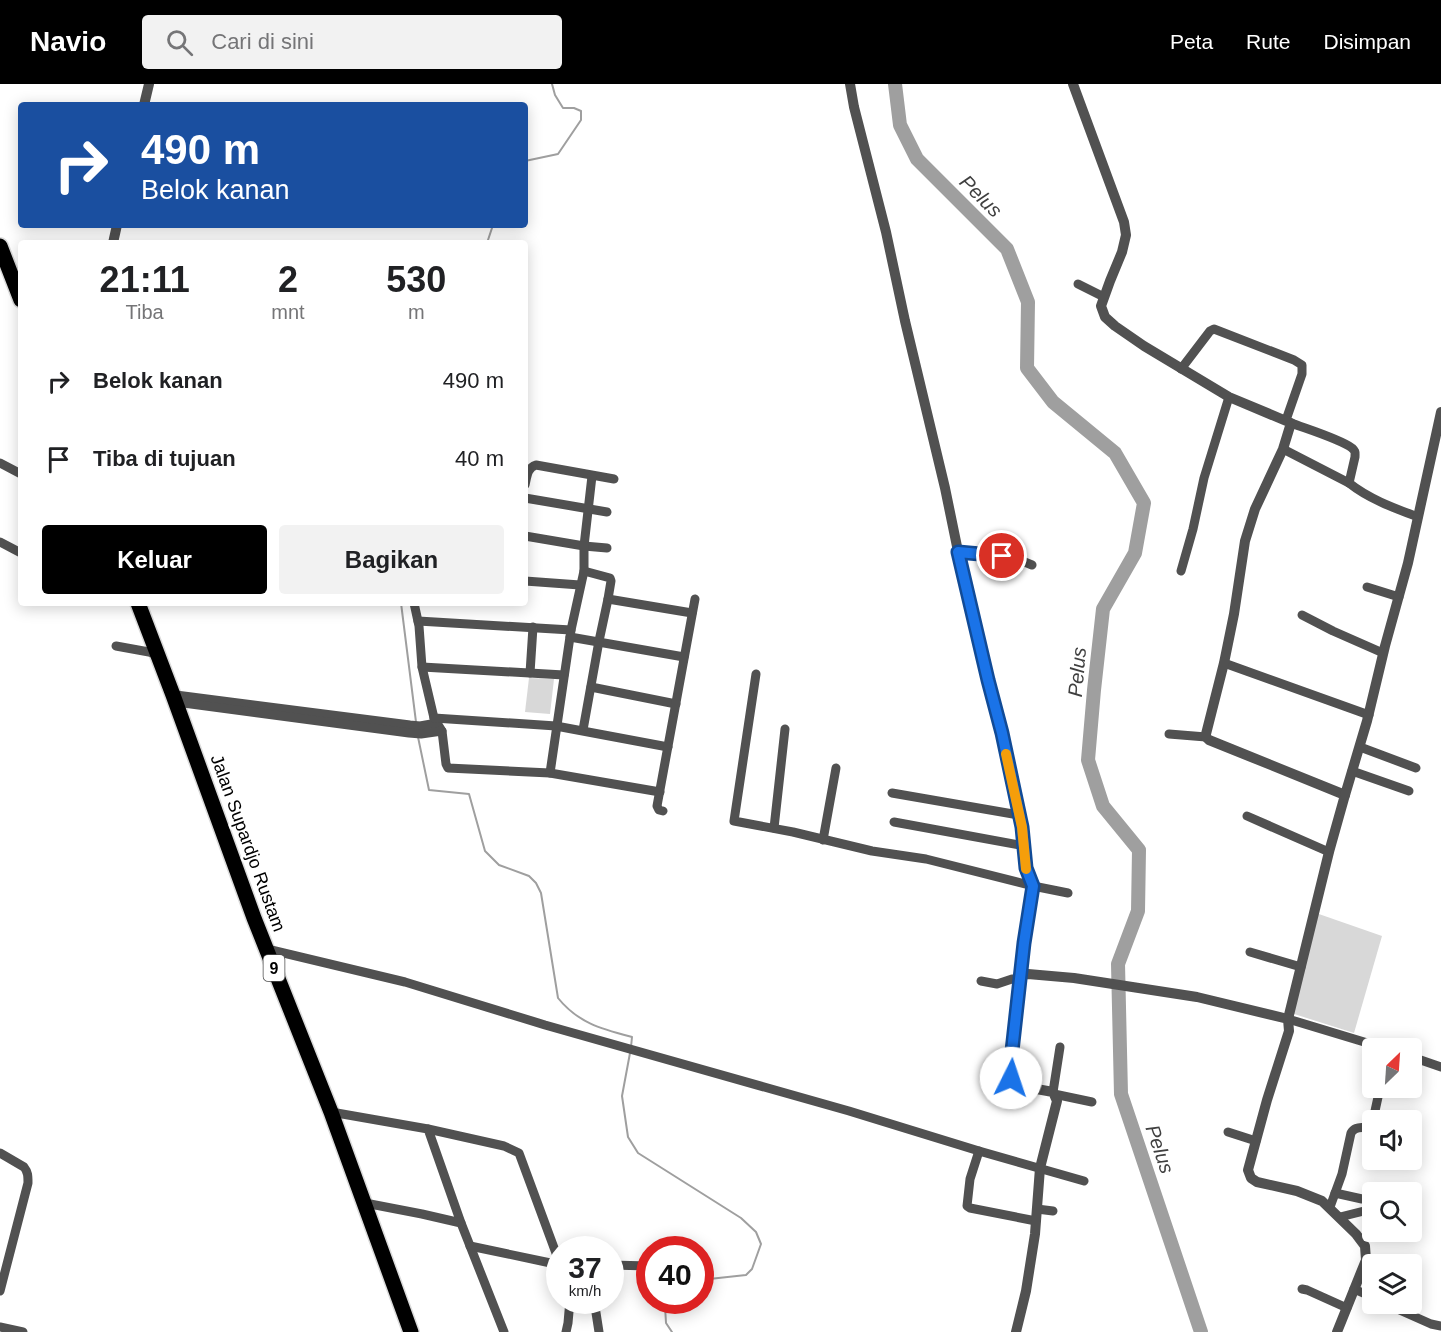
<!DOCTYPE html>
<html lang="id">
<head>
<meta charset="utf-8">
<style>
	:root { --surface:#fff; --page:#f2f2f2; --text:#202124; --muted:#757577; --accent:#000 }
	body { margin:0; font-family:Arial,sans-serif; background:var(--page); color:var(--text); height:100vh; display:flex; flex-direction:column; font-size:22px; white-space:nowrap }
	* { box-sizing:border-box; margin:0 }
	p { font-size:20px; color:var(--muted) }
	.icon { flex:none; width:33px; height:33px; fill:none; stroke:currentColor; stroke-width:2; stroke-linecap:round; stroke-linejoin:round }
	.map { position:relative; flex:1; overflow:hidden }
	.details { position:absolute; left:18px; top:156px; width:510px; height:366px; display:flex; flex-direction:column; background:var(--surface); border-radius:6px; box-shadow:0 3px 15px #0003 }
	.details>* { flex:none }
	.top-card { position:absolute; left:18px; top:18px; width:510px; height:126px; border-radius:6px; box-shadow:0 3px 15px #0003; background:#1a4fa0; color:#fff; overflow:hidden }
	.needle { width:39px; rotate:25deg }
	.tools { position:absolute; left:1362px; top:954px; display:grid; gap:12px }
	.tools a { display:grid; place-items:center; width:60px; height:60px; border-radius:6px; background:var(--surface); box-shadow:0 3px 15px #0003; font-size:30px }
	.speed { position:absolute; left:546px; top:1152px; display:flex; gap:12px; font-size:30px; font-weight:700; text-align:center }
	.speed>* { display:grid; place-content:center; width:78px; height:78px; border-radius:50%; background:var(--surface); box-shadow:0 3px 15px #0003; line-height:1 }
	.speed small { font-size:15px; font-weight:400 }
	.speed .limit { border:9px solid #d22; background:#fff; color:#111 }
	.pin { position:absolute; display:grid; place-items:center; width:51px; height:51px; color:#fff; margin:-26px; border:3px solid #fff; border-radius:50%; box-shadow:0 2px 6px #0007 }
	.me { position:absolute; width:66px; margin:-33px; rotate:4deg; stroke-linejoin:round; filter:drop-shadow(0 0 4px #0008) }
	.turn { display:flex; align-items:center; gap:21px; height:126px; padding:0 24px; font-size:27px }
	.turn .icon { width:78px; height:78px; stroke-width:2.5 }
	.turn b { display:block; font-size:42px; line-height:51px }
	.eta { display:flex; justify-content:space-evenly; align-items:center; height:102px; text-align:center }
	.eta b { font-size:36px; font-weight:600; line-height:42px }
	.action { display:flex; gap:12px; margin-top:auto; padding:12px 24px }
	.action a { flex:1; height:69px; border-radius:6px; background:var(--accent); color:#fff; font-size:24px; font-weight:600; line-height:69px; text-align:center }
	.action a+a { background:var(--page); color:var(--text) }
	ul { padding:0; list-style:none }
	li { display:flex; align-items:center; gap:18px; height:78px; padding:0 24px }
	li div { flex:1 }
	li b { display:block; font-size:22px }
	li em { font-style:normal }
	header { display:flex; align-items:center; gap:36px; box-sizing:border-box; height:84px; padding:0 30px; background:var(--accent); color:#fff }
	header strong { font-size:28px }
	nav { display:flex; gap:33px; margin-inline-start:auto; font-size:21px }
	.search { width:420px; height:54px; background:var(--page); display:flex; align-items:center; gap:15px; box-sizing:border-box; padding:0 21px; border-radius:6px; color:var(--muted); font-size:22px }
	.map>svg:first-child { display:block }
	.green { fill:#d8d8d8 }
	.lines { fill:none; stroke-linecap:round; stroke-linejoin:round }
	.stream { stroke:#9f9f9f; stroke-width:2 }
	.river { stroke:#9f9f9f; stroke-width:14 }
	.trunk-casing { stroke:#dbdbdb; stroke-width:18 }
	.minor { stroke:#515151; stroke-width:9 }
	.tertiary { stroke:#515151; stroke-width:10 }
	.trunk { stroke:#000; stroke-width:15 }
	.route-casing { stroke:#114b97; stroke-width:15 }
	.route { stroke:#1a73e8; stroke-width:10 }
	.slow { stroke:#f59e0b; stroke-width:10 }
	.labels { text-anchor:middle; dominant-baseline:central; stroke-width:5; stroke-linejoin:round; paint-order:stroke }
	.shield { fill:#fff; stroke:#4c4c4c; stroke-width:1.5 }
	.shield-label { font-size:16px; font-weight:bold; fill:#000 }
	.street-label { font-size:18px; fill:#000; stroke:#fff }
	.water-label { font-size:20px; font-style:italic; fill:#404040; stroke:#fff }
</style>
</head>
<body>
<header>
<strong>Navio</strong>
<div class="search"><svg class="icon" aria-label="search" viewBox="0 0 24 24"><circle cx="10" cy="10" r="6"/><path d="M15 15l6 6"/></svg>Cari di sini</div>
<nav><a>Peta</a><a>Rute</a><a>Disimpan</a></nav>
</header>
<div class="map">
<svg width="1441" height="1248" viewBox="0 0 1441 1248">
	<rect width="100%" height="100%" fill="#fff"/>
	<g class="green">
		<path d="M529 594 554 595 550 630 525 628Z"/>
		<path d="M1316 829 1382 852 1354 949 1291 929Z"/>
	</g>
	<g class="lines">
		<g class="stream">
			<path d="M525 77 558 70 581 36V27L574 24H563L555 11 552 0"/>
			<path d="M487 159 493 141"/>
			<path d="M401 519 416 638"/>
			<path d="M418 653 429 706 469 710 485 767 499 781 529 792 536 799 541 809 558 914C578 939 602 945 632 953L631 963"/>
			<path d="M630 969 622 1012 628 1053 638 1069 741 1134 756 1148 761 1160 752 1185 746 1191 700 1196"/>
			<path d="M669 1216 665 1222 666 1239 672 1248"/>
		</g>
		<path class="river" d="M895 0 900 41 917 75 1007 165 1028 218 1027 284 1053 318 1115 369 1144 419 1135 469 1103 525 1094 606 1088 676 1103 722 1139 766 1138 827 1118 880 1121 1010 1201 1248"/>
		<defs>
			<g id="trunk">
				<path d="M0 162 21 216"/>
				<path d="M138 519 173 611 254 834 331 1028 411 1248"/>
			</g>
		</defs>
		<use href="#trunk" class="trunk-casing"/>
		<g class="minor">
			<path d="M1078 200 1104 213"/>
			<path d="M1181 285 1210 247 1214 245 1294 276 1302 281V290L1286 336"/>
			<path d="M1291 339C1307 345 1340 355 1352 364 1356 368 1355 368 1355 373L1349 399"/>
			<path d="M1283 365 1349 399C1369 415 1394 424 1418 433"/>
			<path d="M0 379 21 390"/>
			<path d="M525 401C527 393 527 384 536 381L614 395"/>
			<path d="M525 414 607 428"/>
			<path d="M525 452 584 462 607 464"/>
			<path d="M0 458 21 469"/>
			<path d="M958 468C983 470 1009 471 1032 481"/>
			<path d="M584 487V462L592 392"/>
			<path d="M1181 487 1193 445 1204 394 1229 313"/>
			<path d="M525 497 580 501"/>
			<path d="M1367 503 1399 513"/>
			<path d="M414 519 419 542 422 583 434 634 442 647 446 680 448 684 550 689 660 708"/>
			<path d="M1302 531 1333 547 1383 569"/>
			<path d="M418 537 571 546"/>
			<path d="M570 553 684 573"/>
			<path d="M116 562 149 568 158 571"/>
			<path d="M1224 579 1369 631"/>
			<path d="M422 583 564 591"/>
			<path d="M530 589 533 543"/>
			<path d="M756 590 734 737 793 748 872 767 926 775 1033 802 1068 809"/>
			<path d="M591 603 676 620"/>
			<path d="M176 611 410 641 420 642 437 639"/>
			<path d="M176 618 409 649 421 650 442 647"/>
			<path d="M434 634 556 642 668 663"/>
			<path d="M583 646 599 557 608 515"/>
			<path d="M1169 650 1206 653"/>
			<path d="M1360 663 1416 684"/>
			<path d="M1352 687 1409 707"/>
			<path d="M550 689 571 546 584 487 610 494 611 497 608 515 692 529"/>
			<path d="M892 709 1019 731"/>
			<path d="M663 727 659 726 657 722 695 515"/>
			<path d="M1247 732 1329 768"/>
			<path d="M894 738 1025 762"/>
			<path d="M774 744 785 645"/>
			<path d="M823 756 836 684"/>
			<path d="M267 865 405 898 545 941 849 1027 979 1067 1084 1097"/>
			<path d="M1250 868 1301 883"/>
			<path d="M981 897 997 900 1012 895 1021 896"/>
			<path d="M1288 935 1384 964"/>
			<path d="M1412 973 1441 983"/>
			<path d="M1053 1008 1060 963"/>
			<path d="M1054 1010 1092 1018"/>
			<path d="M331 1028 428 1045 461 1139"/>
			<path d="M1373 1036 1380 1004"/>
			<path d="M428 1045 504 1062 519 1069 560 1180"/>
			<path d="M1228 1048 1256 1057"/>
			<path d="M979 1067 970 1095 967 1122 970 1124 1036 1137"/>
			<path d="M0 1069 24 1083C28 1088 28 1092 28 1099L0 1207"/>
			<path d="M1380 1108 1381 1103"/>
			<path d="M1335 1109 1362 1115"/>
			<path d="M365 1119 422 1130 461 1139 504 1248"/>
			<path d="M1330 1123 1342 1090 1351 1049C1357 1039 1367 1048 1372 1038"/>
			<path d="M1037 1125 1053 1127"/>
			<path d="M1340 1133 1364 1127 1372 1122"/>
			<path d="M470 1162 560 1181"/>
			<path d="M610 1181 650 1182"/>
			<path d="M700 1185H704"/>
			<path d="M1302 1205 1307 1206 1347 1224"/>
			<path d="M1354 1205 1372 1213"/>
			<path d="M594 1216 599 1248"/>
			<path d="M1386 1220 1431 1240 1441 1242"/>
			<path d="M0 1243 23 1248"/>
			<path d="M566 1248 568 1239 570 1216"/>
		</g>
		<g class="tertiary">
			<path d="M850 0 854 23 886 148 905 237 945 404 960 477 1002 649 1022 743 1026 784 1033 802 1022 875 1020 907 1011 977V994L1014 999 1020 1002 1053 1008 1057 1017 1040 1084 1035 1150 1026 1207 1016 1248"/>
			<path d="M1073 0 1124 138 1126 151 1122 168 1110 197 1101 222 1105 233 1115 242 1144 262 1229 313 1291 339 1283 365 1255 425 1245 457 1234 530 1224 579 1206 650V653L1209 656 1345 711 1329 768 1288 935"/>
			<path d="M144 21 149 0"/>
			<path d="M113 159 117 141"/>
			<path d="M1345 711 1367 637 1385 562 1408 479 1441 328"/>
			<path d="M1021 891 1028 890 1074 894 1197 913 1288 935 1289 947 1267 1016 1248 1086 1251 1094 1257 1098 1297 1107 1322 1117 1356 1150 1365 1162 1366 1176 1337 1248"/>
		</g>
		<use href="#trunk" class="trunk"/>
	</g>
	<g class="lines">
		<defs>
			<path id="route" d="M1002 472 958 468 988 596 1002 649 1022 743 1026 784 1033 802 1024 859 1011 976V994"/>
		</defs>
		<use href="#route" class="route-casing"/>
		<use href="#route" class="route"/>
		<path class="slow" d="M1006 670 1022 743 1026 785"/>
	</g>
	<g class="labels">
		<rect class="shield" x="263.5" y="871" width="21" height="26" rx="4.5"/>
		<g class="shield-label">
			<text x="274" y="884">9</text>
		</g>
		<g class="street-label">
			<text transform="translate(248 759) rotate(70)">Jalan Supardjo Rustam</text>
		</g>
		<g class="water-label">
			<text transform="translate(981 112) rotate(45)">Pelus</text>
			<text transform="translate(1077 588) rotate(-85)">Pelus</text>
			<text transform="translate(1160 1065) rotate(71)">Pelus</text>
		</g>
	</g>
</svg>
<div class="tools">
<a><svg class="needle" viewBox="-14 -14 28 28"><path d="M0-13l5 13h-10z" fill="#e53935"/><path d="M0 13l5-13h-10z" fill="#757577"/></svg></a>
<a><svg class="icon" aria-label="sound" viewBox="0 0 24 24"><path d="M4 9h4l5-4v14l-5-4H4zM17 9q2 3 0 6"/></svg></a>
<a><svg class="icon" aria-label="search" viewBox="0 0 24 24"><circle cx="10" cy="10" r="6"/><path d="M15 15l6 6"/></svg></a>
<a><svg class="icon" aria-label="layers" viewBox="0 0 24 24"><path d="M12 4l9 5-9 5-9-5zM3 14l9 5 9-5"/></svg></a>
</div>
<div class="speed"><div>37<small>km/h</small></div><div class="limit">40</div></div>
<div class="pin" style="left:1002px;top:472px;background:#d93025"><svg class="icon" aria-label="arrive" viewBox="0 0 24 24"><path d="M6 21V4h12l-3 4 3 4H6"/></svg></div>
<svg class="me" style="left:1011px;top:994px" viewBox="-20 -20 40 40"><circle r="19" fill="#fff"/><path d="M0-13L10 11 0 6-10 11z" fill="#1a73e8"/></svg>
<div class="top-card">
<div class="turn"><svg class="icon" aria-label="right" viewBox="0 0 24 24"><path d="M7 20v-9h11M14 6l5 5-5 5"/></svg><div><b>490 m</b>Belok kanan</div></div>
</div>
<section class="details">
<div class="eta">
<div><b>21:11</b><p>Tiba</p></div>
<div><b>2</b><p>mnt</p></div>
<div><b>530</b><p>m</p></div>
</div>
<ul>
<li><svg class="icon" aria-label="right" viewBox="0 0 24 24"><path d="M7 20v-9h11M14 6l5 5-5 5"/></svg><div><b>Belok kanan</b></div><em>490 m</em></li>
<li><svg class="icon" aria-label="arrive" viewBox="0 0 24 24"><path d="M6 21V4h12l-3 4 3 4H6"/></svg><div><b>Tiba di tujuan</b></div><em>40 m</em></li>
</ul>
<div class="action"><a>Keluar</a><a>Bagikan</a></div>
</section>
</div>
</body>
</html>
